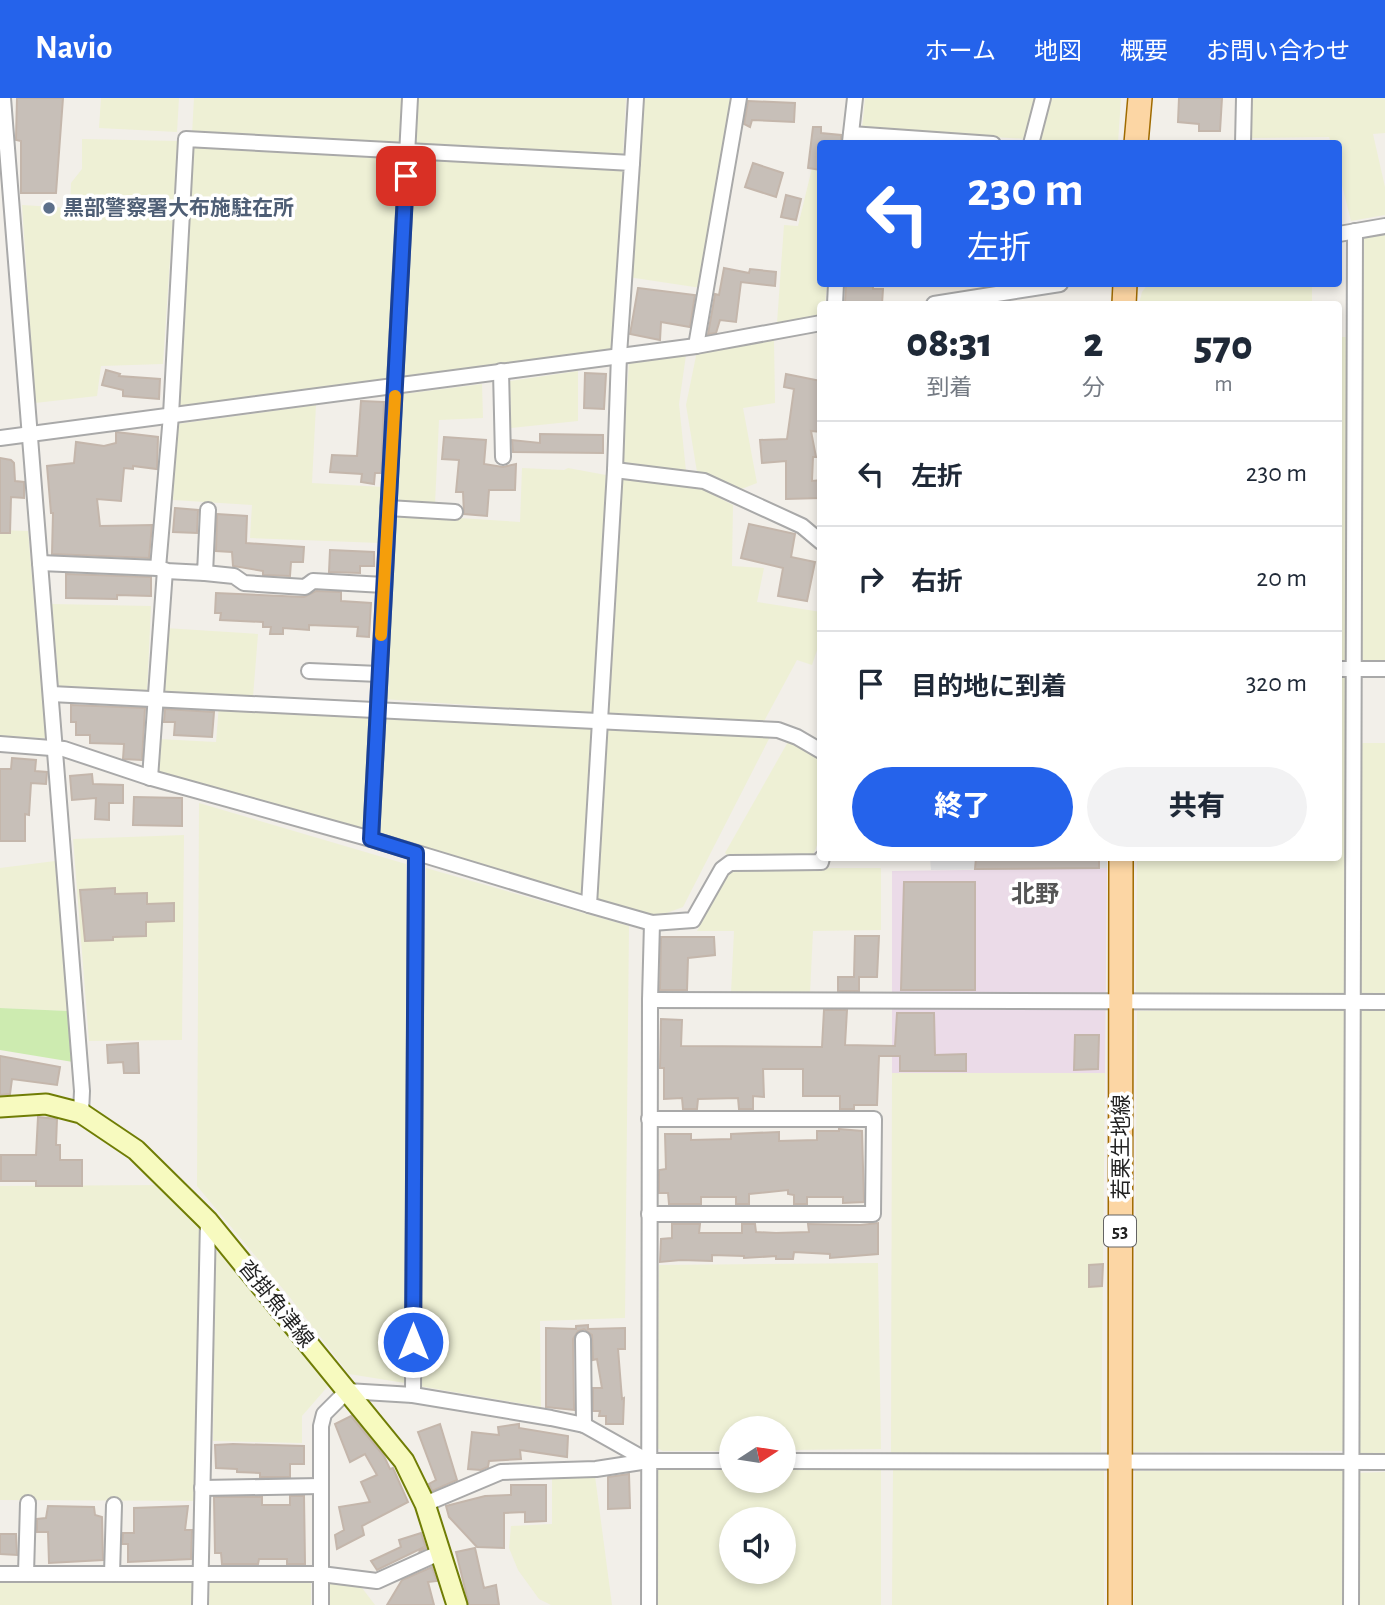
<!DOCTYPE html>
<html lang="ja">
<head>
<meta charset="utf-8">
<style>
	:root { --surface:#fff; --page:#f2f2f3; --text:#1f2937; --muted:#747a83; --line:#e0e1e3; --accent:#2563eb }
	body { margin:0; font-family:"Alegreya Sans","Noto Sans JP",sans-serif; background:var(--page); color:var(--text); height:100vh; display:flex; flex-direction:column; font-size:26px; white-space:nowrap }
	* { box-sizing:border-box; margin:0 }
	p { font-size:23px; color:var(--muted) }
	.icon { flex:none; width:38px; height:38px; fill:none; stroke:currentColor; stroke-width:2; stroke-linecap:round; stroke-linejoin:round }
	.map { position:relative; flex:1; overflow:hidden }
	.drawer { position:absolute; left:817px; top:203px; width:525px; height:560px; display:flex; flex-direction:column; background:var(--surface); border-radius:7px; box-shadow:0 4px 10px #0003 }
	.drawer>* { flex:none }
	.hud { position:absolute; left:817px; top:42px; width:525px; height:147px; border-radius:7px; box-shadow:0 4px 10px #0003; background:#2563eb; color:#fff; overflow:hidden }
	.needle { width:46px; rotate:78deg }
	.buttons { position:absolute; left:719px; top:1318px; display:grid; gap:14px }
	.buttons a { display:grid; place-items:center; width:77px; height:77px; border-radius:50%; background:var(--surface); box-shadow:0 4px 10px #0003; font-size:35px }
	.pin { position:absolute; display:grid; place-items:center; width:60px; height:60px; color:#fff; margin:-30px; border-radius:14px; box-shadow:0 4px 10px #0006 }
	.me { position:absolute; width:77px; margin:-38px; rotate:0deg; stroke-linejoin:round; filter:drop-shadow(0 0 5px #0008) }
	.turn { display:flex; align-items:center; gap:24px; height:147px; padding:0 35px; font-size:32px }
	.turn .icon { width:91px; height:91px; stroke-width:2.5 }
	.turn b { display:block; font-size:49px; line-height:60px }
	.eta { display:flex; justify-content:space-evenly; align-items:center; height:119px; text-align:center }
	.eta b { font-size:42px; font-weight:800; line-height:49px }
	.button { display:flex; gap:14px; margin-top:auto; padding:14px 35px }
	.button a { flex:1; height:80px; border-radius:42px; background:var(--accent); color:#fff; font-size:28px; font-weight:800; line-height:80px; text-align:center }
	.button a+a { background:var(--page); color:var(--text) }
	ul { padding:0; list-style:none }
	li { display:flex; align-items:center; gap:21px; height:105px; padding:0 35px; border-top:2px solid var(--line) }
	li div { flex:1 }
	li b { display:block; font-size:26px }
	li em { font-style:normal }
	header { display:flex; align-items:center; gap:42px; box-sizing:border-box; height:98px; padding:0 35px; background:var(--accent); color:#fff }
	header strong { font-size:33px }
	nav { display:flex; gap:38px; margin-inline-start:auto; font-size:24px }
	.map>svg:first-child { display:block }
	.industrial { fill:#ebdbe8 }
	.farmland { fill:#eef0d5; fill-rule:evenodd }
	.grass { fill:#cdebb0 }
	.parking { fill:#e2e2e2 }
	.building { fill:#c7bfb8; stroke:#c4b6ab; stroke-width:2 }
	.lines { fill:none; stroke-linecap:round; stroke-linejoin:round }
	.minor-casing { stroke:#a9a9a9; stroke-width:18 }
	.secondary-casing { stroke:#707d05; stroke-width:23 }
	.primary-casing { stroke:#a06b00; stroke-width:26 }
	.minor { stroke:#fff; stroke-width:14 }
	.secondary { stroke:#f7fabf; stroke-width:19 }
	.primary { stroke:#fcd6a4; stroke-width:23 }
	.route-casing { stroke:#184099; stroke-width:18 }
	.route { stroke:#2563eb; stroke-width:12 }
	.slow { stroke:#f59e0b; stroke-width:12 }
	.service-dot { fill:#5c6f8a; stroke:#fff; stroke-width:2.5 }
	.labels { text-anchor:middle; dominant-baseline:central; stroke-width:7; stroke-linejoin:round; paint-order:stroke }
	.shield { fill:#fff; stroke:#646464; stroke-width:2 }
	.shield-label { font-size:19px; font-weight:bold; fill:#222 }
	.service-label { font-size:21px; font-weight:bold; fill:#4e5e75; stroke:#fff; text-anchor:start }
	.street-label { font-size:21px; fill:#222; stroke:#fff }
	.quarter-label { font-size:24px; font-weight:bold; fill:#555; stroke:#fff }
</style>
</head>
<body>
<header>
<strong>Navio</strong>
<nav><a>ホーム</a><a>地図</a><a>概要</a><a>お問い合わせ</a></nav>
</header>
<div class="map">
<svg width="1385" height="1507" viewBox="0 0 1385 1507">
	<rect width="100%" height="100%" fill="#f2efe9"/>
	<path class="industrial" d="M1107 770 1105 975H892V773Z"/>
	<g class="farmland">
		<path d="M101 0H179L177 34 99 30Z"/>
		<path d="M194 0H403L401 48 192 36Z"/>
		<path d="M417 0H626L623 58 414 46Z"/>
		<path d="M640 0H731L701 190 628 179Z"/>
		<path d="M865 0H1037L1027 41 862 31Z"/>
		<path d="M1052 0H1121L1118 45H1040Z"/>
		<path d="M1251 0H1385V35L1373 36 1385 89V117L1351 123 1339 75V46L1331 45 1329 39 1250 40Z"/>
		<path d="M82 41 178 43 163 266 101 268 97 298 35 305 22 107 70 110 71 85 82 71Z"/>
		<path d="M192 46 399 58 388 280 177 309Z"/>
		<path d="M413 58 623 70 614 251 403 279Z"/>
		<path d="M812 70 821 73V186H827L825 206H821V215L818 218 777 225 784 127 798 128Z"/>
		<path d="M1385 137V563H1358L1364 140Z"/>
		<path d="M1148 186H1312V206H1139L1142 194Z"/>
		<path d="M1339 239H1349L1346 562H1339Z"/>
		<path d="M774 242 775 305 743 310 757 385 739 392 697 374 686 307 697 253Z"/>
		<path d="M686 257 679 306 686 373 622 364 629 264Z"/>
		<path d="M578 273V323L511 330 510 283Z"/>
		<path d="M482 286 483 320 439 322 435 406 396 404 403 296Z"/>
		<path d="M316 307 312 385 383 389 380 445 250 440 252 407 173 402 177 326Z"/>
		<path d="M522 370 564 372 568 370 606 377 594 616 384 601 396 416 520 424Z"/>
		<path d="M622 380 696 388 733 407 732 468 764 470 757 504 821 514V540L812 567 797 562 762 627 606 617Z"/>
		<path d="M0 432 28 433 46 640 0 638Z"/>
		<path d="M52 506 151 508 147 595 59 591Z"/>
		<path d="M165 530 258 536 253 599 162 593Z"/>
		<path d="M1339 577H1346V897L1136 898 1137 760H1339Z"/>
		<path d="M219 607 369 614 364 734 157 674 158 641 216 644Z"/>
		<path d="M383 616 593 628 583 798 376 737Z"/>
		<path d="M606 628 771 637 683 809 656 819 595 802Z"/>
		<path d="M789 642 821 660V736L813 758 730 760 725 755Z"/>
		<rect x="1357" y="645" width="28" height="251"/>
		<path d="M199 705 406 766 405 1285 349 1276 288 1197 197 1088Z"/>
		<path d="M184 737 182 942 89 943 73 741Z"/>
		<path d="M55 763 68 913 0 910V770Z"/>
		<path d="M426 770 629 828 625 1220 540 1223 541 1309 419 1288Z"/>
		<path d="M732 770H881V832L813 833 810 896 731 895 734 833H697Z"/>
		<path d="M1345 911 1344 1353 1134 1354 1137 913Z"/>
		<path d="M1357 912H1385V1355H1356Z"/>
		<path d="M892 975H1105L1101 1354 891 1355Z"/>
		<path d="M160 1087 200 1127 195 1403 0 1402V1088Z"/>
		<path d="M221 1151 329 1287 302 1318V1345L213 1343 215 1156Z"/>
		<path d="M878 1165 881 1351 784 1352V1330H732L731 1353H663L657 1350 659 1167Z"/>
		<path d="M657 1370H731L732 1382H784V1370H881V1507H658ZM732 1421H784V1474H732Z"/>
		<path d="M893 1372 1104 1373V1507H892Z"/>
		<path d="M1135 1373H1344L1343 1507H1134Z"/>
		<path d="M1385 1374V1507H1355V1375Z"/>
		<path d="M552 1377 595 1378 612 1507H551L539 1501 518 1472 509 1450 511 1428 552 1426Z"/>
		<rect x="0" y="1483" width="194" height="24"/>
		<path d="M210 1483 311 1485V1507H209Z"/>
		<path d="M329 1484 359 1486 375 1507H328Z"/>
	</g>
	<path class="grass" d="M0 910 68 913 73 964 0 952Z"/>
	<path class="parking" d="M930 760H1107V770L931 772Z"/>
	<g class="building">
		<path d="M17 0H63L56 95H21V43L16 42V40Z"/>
		<path d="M1179 0H1222L1220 33H1199V26L1178 24Z"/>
		<path d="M748 3 795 5 794 24 752 22 750 29 744 26Z"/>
		<path d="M813 29H821V35L841 37V46H821V72L808 70Z"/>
		<path d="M753 65 783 75 776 99 745 89Z"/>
		<path d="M786 97 801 101 796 122 781 119Z"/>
		<path d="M724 170 749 175 750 171 776 174 775 188 741 184 736 224 720 222 716 235 708 236 715 196 719 197Z"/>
		<path d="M846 186H873V191H883L882 206 845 205Z"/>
		<path d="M638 190 695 197 690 229 661 224 660 242 630 236Z"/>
		<path d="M106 272 120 276 119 278 160 281 159 301 123 298V292L102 287Z"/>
		<path d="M585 275 606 276 604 311 584 310Z"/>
		<path d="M786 276 821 283V334L811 333 816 359H813L812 383 821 382V400L786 401V363L762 365 760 342 787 341 794 291 784 289Z"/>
		<path d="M361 303 384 304 381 375H375L374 386 361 384 362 376 330 374 332 357 357 358Z"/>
		<path d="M116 334 158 339 157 371 133 368V371L124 370 121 403 97 401 100 428 152 427 149 460 52 456 53 415H51L47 368 74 365 76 344 104 348 116 345Z"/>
		<path d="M540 336 603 337V355L513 354 512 342 540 345Z"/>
		<path d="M444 339 486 342 484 366 503 369 516 366 515 392H489L487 418 464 416 463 394H456L459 362 442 361Z"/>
		<path d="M0 360 11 362 14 365 15 383 24 384V400L11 399 10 435H0Z"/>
		<path d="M175 410 198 412 197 435 173 434Z"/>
		<path d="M217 416 247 418 246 445 304 449 303 464H291L290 478 263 477V473L233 468 232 454 216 453Z"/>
		<path d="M749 426 795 436 791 459 815 464 807 503 778 498 783 470 741 460Z"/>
		<path d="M330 452 374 454V468H360V475L329 474Z"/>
		<path d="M66 476 151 479V498L117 497V501L66 500Z"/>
		<path d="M316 493 341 494V503L371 505 369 539 357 538 358 529 309 527V532L283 530V536H270L271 529H263V524L220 522 221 515H215L216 495 304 499Z"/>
		<path d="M71 607 145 610 142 662 123 661 124 646 90 645V637H76V624H71Z"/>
		<path d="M165 611 214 614 212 639 174 637 175 624H164Z"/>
		<path d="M12 660 36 662 35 673 47 674 46 686 31 685 29 717 25 716V743H0V671H11Z"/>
		<path d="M92 676 93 686 123 687V705H109V722L95 721 96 700 72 702 70 678Z"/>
		<path d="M134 699 182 700V728L133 727Z"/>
		<path d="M976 760H1099V770L975 771Z"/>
		<path d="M904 784H975V892H901Z"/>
		<path d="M115 790V796L147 795V806L174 805V823L146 824V838L113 839V842L85 843 80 792Z"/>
		<path d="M855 838H879L877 879H859V893H838V879H854Z"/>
		<path d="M661 839H714L715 857 688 860 687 892H660Z"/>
		<path d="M824 912H847L845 947 895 948 897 915H934L935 957 966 956V973H900V958H879L877 1007H854V1011H840V998H803V971H763L764 999 753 998V1011H739L738 1000 698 1001 697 1011H683L682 1000 664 1001V970H660L661 921 682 922 681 948 822 949Z"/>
		<path d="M1075 937H1099L1098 971 1074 972Z"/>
		<path d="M138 945 139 975H124L123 964 108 965 107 947Z"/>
		<path d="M0 958 60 969 57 987 12 981 10 996 0 997Z"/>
		<path d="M38 1019 57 1021 56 1047H60V1062H82V1088H36V1083H1V1057H36Z"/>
		<path d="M839 1031 862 1033 864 1104 843 1105V1099H807V1106H794V1097L788 1096V1092L749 1096V1106H736V1099H701V1106H669L668 1095H659V1072L666 1071 665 1036H691V1042L731 1041V1036L779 1034V1043L817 1042V1033H839Z"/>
		<path d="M878 1125V1156L830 1160V1156L794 1154 793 1161H776V1158L744 1160V1158L712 1157V1163L681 1162 660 1164 661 1141 672 1140V1126H700L699 1135H742V1126H755L756 1134 776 1135 809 1134 808 1126 860 1127Z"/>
		<path d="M1103 1166 1102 1188 1089 1189V1167Z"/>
		<path d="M588 1227V1231L625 1230V1251H618L622 1301 624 1300 623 1326H606V1318H599L600 1313H593V1290H602L597 1261 593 1262 592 1237 584 1231 578 1233 573 1241 574 1312 546 1309V1230L576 1231V1228Z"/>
		<path d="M351 1318 384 1358 390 1371 393 1370 408 1404 362 1428 364 1437 337 1451 335 1437 344 1432 339 1409 370 1404 361 1384 377 1377 365 1356 350 1364 335 1326Z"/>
		<path d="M440 1326 457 1382 432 1393 429 1386 436 1382 418 1334Z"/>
		<path d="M519 1326V1330L568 1338 567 1359 520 1352 521 1361 489 1363 488 1369 481 1372 468 1371 472 1334 499 1337 498 1329Z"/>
		<path d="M233 1346 304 1348V1366H290V1379H260V1375L237 1374V1371L216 1370 215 1347Z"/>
		<path d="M629 1376 630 1410 608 1411V1379Z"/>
		<path d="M511 1387H546V1423L525 1424V1414L504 1415V1450L477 1449 449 1419 446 1408 485 1398 511 1397Z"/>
		<path d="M290 1398H304L305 1466H287V1461H259L258 1466H222L221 1455H215L214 1399H262V1407H290Z"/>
		<path d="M48 1408 94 1409 95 1417 102 1419 103 1462 49 1465 48 1434H37V1421L46 1420Z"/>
		<path d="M188 1408 185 1432H192L191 1461 128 1464V1446H122L123 1435H134V1410Z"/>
		<path d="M421 1435 426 1450 420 1453 422 1450 377 1472 371 1463 401 1449 399 1442Z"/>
		<path d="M0 1436H16L17 1457 0 1456Z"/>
		<path d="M475 1450 484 1490 496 1487 499 1507H469L456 1454Z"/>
		<path d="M432 1469 437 1483 428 1484 434 1507H387L402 1482Z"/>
	</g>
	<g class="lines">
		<defs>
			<g id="minor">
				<path d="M3 0 82 993 81 1015"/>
				<path d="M851 36 993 46"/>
				<path d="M850 44 855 0"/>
				<path d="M1031 46 1043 0"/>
				<path d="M1243 46 1244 0"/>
				<path d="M632 65 636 0"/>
				<path d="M1339 136 1385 128"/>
				<path d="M835 206 836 186"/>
				<path d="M934 206 1060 186"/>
				<path d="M696 248 739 0"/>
				<path d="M501 273 503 359"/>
				<path d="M0 340 696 248 821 225"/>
				<path d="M615 372 704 383 802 428 821 444"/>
				<path d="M388 410 455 414"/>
				<path d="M40 465 158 470 166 473 205 475 208 412"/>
				<path d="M158 470 171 317 186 41 632 65 619 257 615 372 589 807 652 825 693 822 722 771 730 765 821 764 822 760"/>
				<path d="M205 475 234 478 244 485 305 489 313 483 384 487"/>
				<path d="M1339 571H1385"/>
				<path d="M309 573 379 576"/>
				<path d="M51 596 778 632 797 639 821 653"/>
				<path d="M0 646 64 651 148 679 371 741 589 807"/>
				<path d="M150 680 165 472"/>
				<path d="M371 741 410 0"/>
				<path d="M650 902 1385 904"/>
				<path d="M649 1116H873L874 1021H649"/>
				<path d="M583 1241 584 1327"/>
				<path d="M413 1297 416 755"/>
				<path d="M784 1363 1385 1364"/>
				<path d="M202 1390 321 1388"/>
				<path d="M425 1406 501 1374 596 1371 648 1363H732"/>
				<path d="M0 1476H321L377 1483 439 1455"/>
				<path d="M26 1476 28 1405"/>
				<path d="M112 1476 114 1407"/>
				<path d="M200 1507 208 1123"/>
				<path d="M321 1507V1328L324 1316 347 1293 413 1297 551 1320 584 1327 648 1363"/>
				<path d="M649 1507 650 902 652 825"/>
				<path d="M1351 1507 1355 133"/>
			</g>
			<path id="secondary" d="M0 1009 46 1006 81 1015 136 1052 208 1123 404 1363 425 1406 457 1507"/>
			<g id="primary">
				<path d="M1136 46 1140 0"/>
				<path d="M1124 206 1125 186"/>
				<path d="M1120 1507 1121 760"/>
			</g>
		</defs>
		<use href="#minor" class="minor-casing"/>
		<use href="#secondary" class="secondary-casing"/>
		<use href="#primary" class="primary-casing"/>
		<use href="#minor" class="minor"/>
		<use href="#secondary" class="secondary"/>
		<use href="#primary" class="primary"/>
	</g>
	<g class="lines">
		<defs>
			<path id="route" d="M406 78 371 741 416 755 413 1244"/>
		</defs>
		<use href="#route" class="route-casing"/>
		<use href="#route" class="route"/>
		<path class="slow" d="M381 537 395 298"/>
	</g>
	<circle class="service-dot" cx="49" cy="110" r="7"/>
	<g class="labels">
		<rect class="shield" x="1104" y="1117.5" width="32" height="31" rx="5"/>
		<g class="shield-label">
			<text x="1120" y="1133">53</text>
		</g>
		<g class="service-label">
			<text x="63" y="110">黒部警察署大布施駐在所</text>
		</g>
		<g class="street-label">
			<text transform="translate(1121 1049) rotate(-90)">若栗生地線</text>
			<text transform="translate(276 1206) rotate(51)">沓掛魚津線</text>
		</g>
		<g class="quarter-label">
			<text x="1035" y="797">北野</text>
		</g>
	</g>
</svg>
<div class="buttons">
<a><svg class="needle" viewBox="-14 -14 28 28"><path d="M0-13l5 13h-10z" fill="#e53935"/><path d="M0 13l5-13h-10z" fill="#747a83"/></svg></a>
<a><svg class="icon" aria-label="sound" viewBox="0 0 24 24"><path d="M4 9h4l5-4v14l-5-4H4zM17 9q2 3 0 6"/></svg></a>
</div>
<div class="pin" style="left:406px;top:78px;background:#d93025"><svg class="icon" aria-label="arrive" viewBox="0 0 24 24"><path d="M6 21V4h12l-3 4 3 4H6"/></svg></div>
<svg class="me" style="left:413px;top:1244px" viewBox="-20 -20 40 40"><circle r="17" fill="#2563eb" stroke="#fff" stroke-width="3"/><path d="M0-11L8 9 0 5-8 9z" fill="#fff"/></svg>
<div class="hud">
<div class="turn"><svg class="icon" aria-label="left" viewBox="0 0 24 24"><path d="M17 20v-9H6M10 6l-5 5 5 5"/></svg><div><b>230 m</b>左折</div></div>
</div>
<section class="drawer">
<div class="eta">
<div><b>08:31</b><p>到着</p></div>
<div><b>2</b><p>分</p></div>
<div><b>570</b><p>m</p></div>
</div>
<ul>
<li><svg class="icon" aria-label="left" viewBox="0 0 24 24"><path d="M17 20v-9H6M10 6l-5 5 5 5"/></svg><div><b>左折</b></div><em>230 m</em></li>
<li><svg class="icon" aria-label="right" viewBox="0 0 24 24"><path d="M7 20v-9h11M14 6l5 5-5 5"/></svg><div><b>右折</b></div><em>20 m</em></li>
<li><svg class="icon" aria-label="arrive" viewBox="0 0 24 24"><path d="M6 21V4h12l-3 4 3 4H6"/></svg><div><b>目的地に到着</b></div><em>320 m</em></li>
</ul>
<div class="button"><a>終了</a><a>共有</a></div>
</section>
</div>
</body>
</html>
